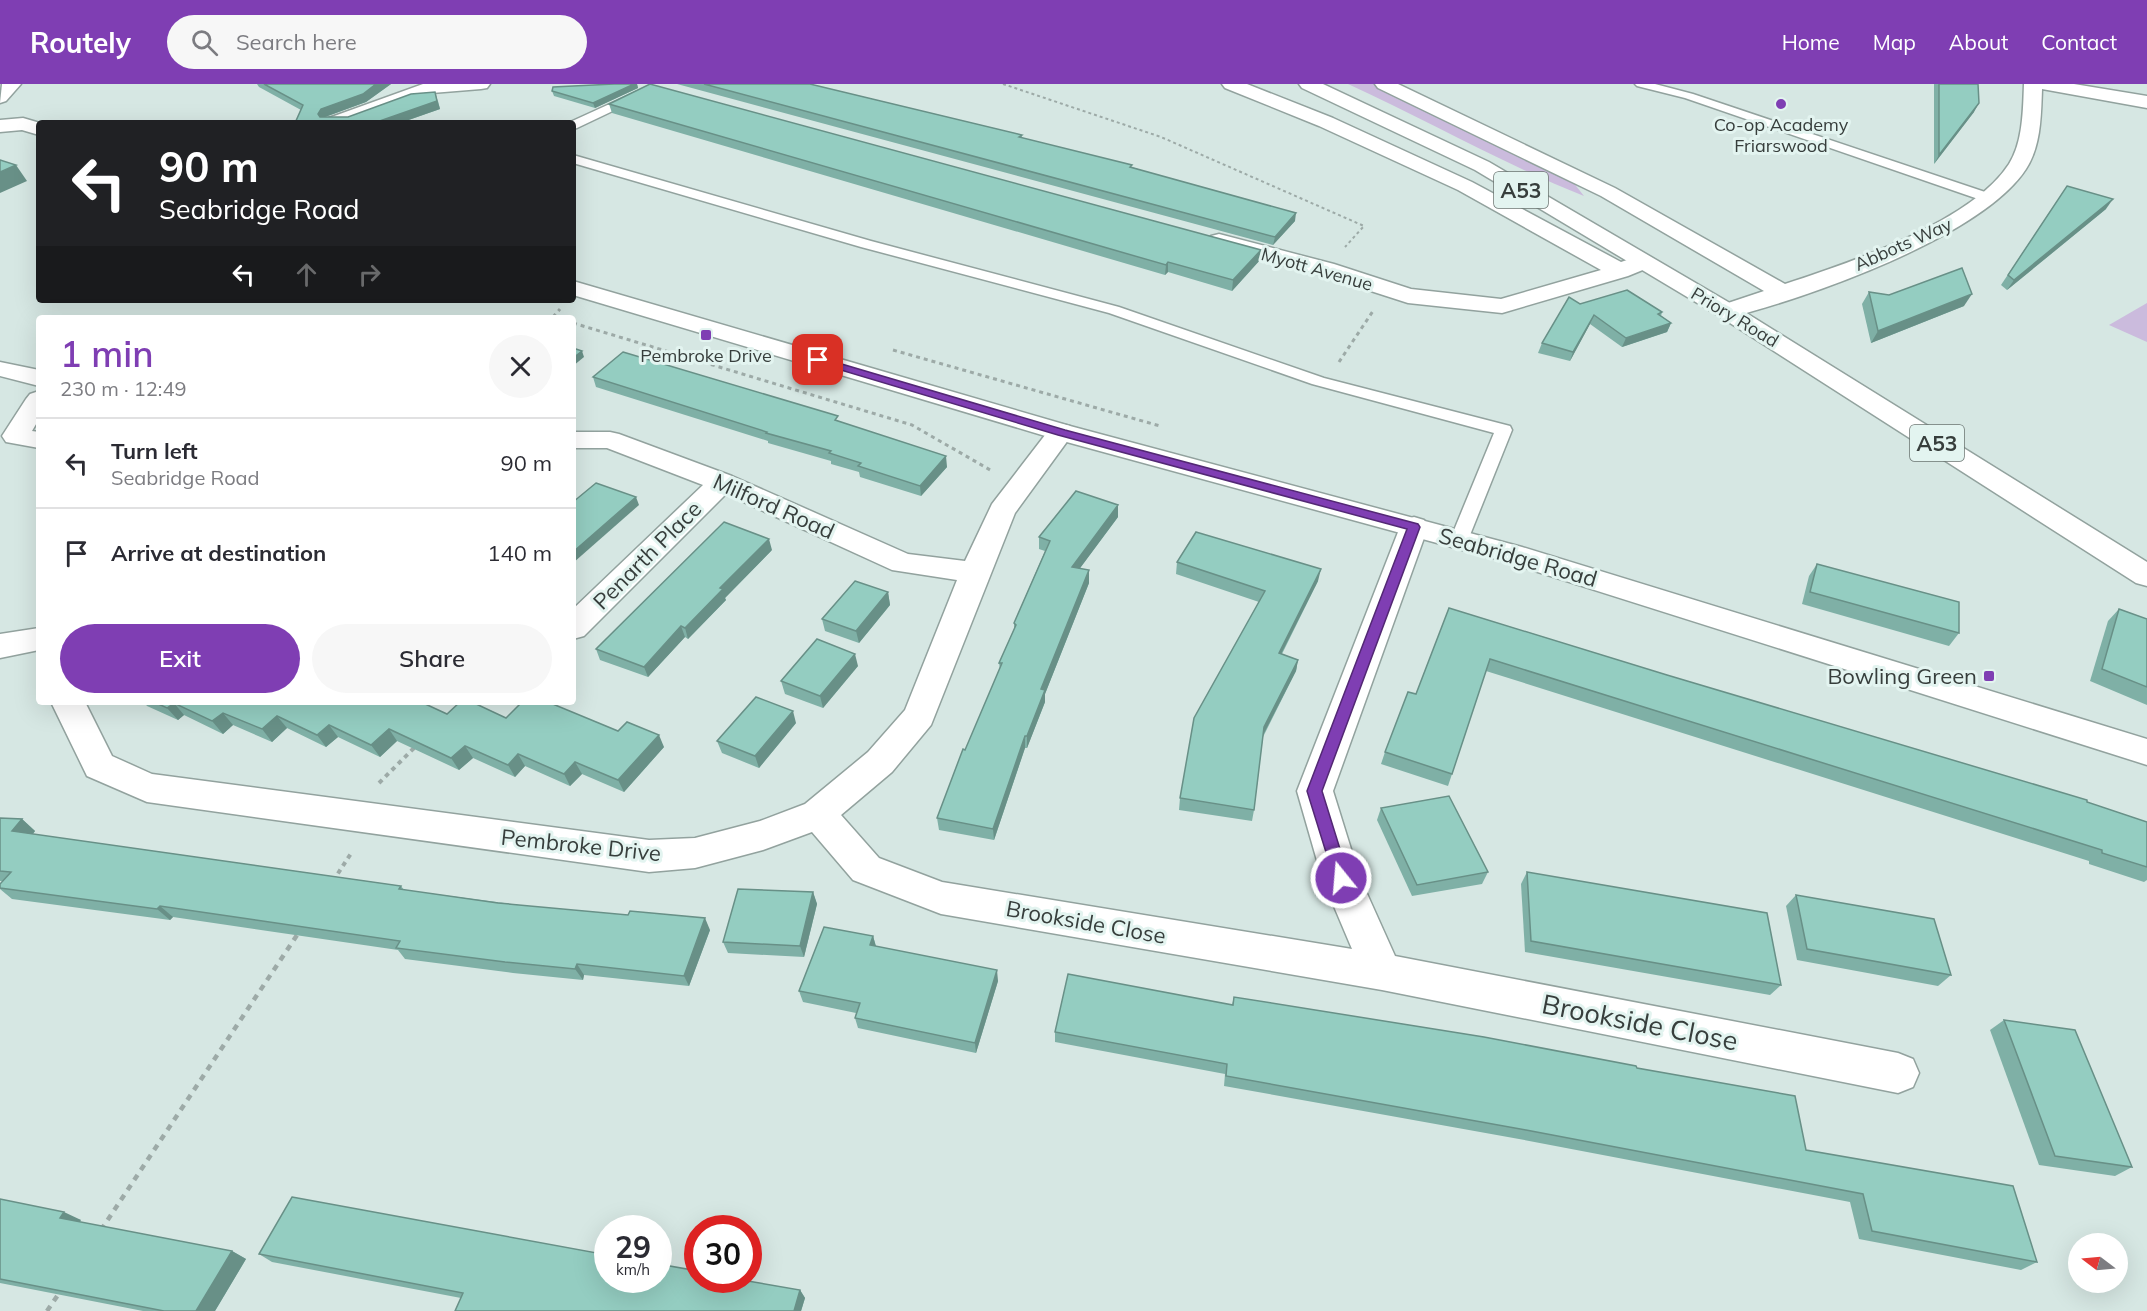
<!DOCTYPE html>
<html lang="en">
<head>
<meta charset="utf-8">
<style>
	:root { --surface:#fff; --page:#f7f7f7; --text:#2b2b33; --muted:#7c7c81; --line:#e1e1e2; --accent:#7f3eb3 }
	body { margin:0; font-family:Mulish,sans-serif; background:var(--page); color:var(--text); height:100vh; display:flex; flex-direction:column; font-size:22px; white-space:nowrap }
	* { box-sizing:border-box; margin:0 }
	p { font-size:20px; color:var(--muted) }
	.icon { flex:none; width:33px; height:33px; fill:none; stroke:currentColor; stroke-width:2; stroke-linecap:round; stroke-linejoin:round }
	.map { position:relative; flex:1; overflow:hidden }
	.side { position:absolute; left:36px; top:231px; width:540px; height:390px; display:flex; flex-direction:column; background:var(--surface); border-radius:6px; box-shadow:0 6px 24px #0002 }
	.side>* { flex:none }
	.hud { position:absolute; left:36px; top:36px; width:540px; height:183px; border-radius:6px; box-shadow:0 6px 24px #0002; background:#202124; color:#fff; overflow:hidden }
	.needle { width:39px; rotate:286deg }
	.fabs { position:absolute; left:2068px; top:1149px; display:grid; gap:12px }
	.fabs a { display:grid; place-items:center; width:60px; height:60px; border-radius:50%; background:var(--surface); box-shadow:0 6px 24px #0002; font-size:30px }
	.speed { position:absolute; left:594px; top:1131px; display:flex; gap:12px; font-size:30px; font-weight:700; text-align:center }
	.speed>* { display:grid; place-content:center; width:78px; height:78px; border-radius:50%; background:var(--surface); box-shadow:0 6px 24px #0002; line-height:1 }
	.speed small { font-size:15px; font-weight:400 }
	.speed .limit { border:9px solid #d22; background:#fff; color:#111 }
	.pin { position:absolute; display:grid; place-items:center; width:51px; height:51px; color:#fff; margin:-26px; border-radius:12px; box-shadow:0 3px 9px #0006 }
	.me { position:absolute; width:66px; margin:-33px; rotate:343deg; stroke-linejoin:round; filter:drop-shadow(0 0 4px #0008) }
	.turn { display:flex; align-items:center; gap:21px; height:126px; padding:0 24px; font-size:27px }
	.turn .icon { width:78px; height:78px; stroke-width:2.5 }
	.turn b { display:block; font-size:42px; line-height:51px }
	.lanes { display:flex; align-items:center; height:57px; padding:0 24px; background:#0003; justify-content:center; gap:30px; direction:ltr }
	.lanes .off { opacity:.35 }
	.round { display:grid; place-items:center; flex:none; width:63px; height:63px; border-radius:32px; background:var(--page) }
	.headline { display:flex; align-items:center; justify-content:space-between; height:102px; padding:0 24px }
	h1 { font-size:36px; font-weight:600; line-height:45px; color:var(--accent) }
	.action { display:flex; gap:12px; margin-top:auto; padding:12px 24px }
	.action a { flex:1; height:69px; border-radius:36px; background:var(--accent); color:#fff; font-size:24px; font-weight:600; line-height:69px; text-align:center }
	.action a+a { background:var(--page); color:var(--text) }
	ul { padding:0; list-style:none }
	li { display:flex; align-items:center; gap:18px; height:90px; padding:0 24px; border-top:2px solid var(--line) }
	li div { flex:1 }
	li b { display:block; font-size:22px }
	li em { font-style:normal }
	header { display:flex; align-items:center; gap:36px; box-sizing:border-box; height:84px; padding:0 30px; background:var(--accent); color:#fff }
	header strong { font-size:28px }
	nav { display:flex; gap:33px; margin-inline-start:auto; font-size:21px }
	.search { width:420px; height:54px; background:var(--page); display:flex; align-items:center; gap:15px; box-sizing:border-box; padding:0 21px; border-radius:33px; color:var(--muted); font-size:22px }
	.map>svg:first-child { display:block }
	.green { fill:#cbbbdd }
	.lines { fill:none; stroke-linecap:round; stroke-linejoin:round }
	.service-casing { stroke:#92a29e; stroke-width:3 }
	.minor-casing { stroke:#92a29e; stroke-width:3 }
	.secondary-casing { stroke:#92a29e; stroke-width:3 }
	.primary-casing { stroke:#92a29e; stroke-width:3 }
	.trunk-casing { stroke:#92a29e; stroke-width:3 }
	.path-far3 { stroke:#9daaa7; stroke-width:2; stroke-dasharray:3 3; stroke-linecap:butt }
	.path-far2 { stroke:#9daaa7; stroke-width:3; stroke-dasharray:4 4; stroke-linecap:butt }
	.path-far1 { stroke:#9daaa7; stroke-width:4; stroke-dasharray:4.5 4.5; stroke-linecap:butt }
	.path { stroke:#9daaa7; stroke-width:4.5; stroke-dasharray:6 6; stroke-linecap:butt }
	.service { fill:#fff; fill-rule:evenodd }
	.minor { fill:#fff; fill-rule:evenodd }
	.secondary { fill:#fff; fill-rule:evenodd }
	.primary { fill:#fff; fill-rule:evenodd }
	.trunk { fill:#fff; fill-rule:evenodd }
	.wall { fill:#7fb0a6 }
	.shaded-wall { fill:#689087 }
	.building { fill:#94cdc1; stroke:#689087; stroke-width:1.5 }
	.route { fill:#7f3eb3; stroke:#532874; stroke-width:1.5 }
	.poi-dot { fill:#7f3eb3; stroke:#e3f4f0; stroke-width:2 }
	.labels { text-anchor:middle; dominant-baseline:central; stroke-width:6; stroke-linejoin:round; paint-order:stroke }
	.far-poi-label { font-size:18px; fill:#373e3c; stroke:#e3f4f0 }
	.far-street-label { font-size:18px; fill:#373e3c; stroke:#e3f4f0 }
	.shield { fill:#e3f4f0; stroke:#6b7572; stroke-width:1.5 }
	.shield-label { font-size:21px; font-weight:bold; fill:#373e3c }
	.street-label { font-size:22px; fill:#373e3c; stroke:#e3f4f0 }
	.poi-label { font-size:22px; fill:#373e3c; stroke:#e3f4f0; text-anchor:end }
	.near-street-label { font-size:27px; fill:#373e3c; stroke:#e3f4f0 }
</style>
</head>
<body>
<header>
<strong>Routely</strong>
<div class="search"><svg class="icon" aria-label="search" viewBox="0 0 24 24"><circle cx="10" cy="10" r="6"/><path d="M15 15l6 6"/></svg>Search here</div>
<nav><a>Home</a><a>Map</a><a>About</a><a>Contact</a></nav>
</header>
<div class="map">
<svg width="2147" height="1227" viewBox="0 0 2147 1227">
	<rect width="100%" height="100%" fill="#d6e7e3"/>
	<g class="green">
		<path d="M1348 0H1375L1569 93 1584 112C1503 80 1427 36 1348 0Z"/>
		<path d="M2147 219V258L2109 241Z"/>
	</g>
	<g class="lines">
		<defs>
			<g id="service">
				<path d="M1635 0H1655L1693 10 1994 111 1996 114 1989 118 1984 117 1685 14 1637 2Z"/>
				<path d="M636 8 642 12 640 14 577 44 573 45V39H568Z"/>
				<path d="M573 71 871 157 1119 223 1324 294 1510 342 1512 346 1468 456 1466 460 1459 462 1452 460 1450 456 1494 349 1312 300 1109 229 861 163 573 79Z"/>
			</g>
			<g id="minor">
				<path d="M423 0H490L487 4 481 5 432 9 351 39H324L326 35Z"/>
				<path d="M1222 0H1247L1333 34 1472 98 1621 178 1642 171 1650 173 1653 178 1650 183 1628 192 1502 229 1408 219 1318 190 1211 162 1208 157 1211 152 1219 150 1334 180 1411 205 1501 215 1601 186 1458 106 1319 42 1225 4Z"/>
				<path d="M1375 0H1398L1615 104 1785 200C1849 179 1972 138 2009 80 2023 58 2023 26 2024 0H2074L2147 12V24L2042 5C2041 32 2041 62 2026 85 1982 153 1805 215 1727 234L1719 232 1715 227 1719 222 1764 207 1601 112 1378 4Z"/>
				<path d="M0 278 39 286V302L0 292Z"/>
				<path d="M39 307V335L32 347 39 348V364L6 358 2 352 26 315 30 310Z"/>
				<path d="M1061 340 1070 342 1074 348 1015 429 931 641 892 688 841 731 879 774 942 798 1352 865 1322 794 1297 707 1400 443 1404 436 1414 433 1424 436 1428 443 1333 707 1360 794 1395 872 1898 969 1913 975 1919 989 1913 1003 1898 1009 1382 906 941 830 853 796 812 748 763 766 695 784 649 788 147 718 87 692 51 618H85L112 672 152 690 649 756 695 754 760 737 805 720 868 668 905 626 957 496 892 486 726 410 584 552 573 555V525L703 401 607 364H573V348H610L619 350 732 392 908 470 965 477 992 420 1052 342Z"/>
				<path d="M39 544V566L0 574V550Z"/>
			</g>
			<g id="secondary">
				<path d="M23 34 40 39 39 51 22 46 0 48V36Z"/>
				<path d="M573 197 1070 342 1522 463 2147 655V681L1503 477 1052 354 573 211Z"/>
			</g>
			<path id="primary" d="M2 0H21L6 17 0 19Z"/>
			<path id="trunk" d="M1299 0H1323L1489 78 1735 222 2147 478V502L2136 499 1719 232 1475 86 1302 4Z"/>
		</defs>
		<use href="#service" class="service-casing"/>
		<use href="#minor" class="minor-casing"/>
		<use href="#secondary" class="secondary-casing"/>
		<use href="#primary" class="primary-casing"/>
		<use href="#trunk" class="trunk-casing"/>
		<path class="path-far3" d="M1003 0 1161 53 1364 142 1345 163"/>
		<g class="path-far2">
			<path d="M553 233 560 225"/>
			<path d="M573 239 912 341 992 387"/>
			<path d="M893 266 1160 342"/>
			<path d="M1339 278 1373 227"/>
		</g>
		<g class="path-far1">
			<path d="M379 699 416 662"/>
			<path d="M333 797 352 768"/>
		</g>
		<g class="path">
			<path d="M101 1146 299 848"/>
			<path d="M47 1227 60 1208"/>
		</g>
		<use href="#service" class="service"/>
		<use href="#minor" class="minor"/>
		<use href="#secondary" class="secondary"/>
		<use href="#primary" class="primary"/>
		<use href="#trunk" class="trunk"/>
	</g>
	<g class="wall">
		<path d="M257 0H391L366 18 325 33H348L438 17 440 25 400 39H295L301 26 259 3Z"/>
		<path d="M614 0H637L638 4 595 24 554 12 552 7Z"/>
		<path d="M677 0H810L1022 51V54L1132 83 1295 137 1273 161Z"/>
		<path d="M1934 0H1978L1974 28 1934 80Z"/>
		<path d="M609 20 1260 176 1232 207 1168 188 1165 191 612 29Z"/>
		<path d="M2067 102 2106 125 2007 206 2001 201Z"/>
		<path d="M1869 208 1964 222 1871 259 1862 220Z"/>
		<path d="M1580 220 1662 228 1661 232 1671 239 1667 248 1622 263 1590 240 1570 277 1538 269 1542 259Z"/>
		<path d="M593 293 839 337 947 383 921 412 860 393 859 388 831 380V377L768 359V357L596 303Z"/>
		<path d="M1118 433 1080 484 1089 499 1045 610V618L1027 664H1025L994 756 939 746 937 734 1000 585 999 579 1014 545V539L1045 467 1039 465V453Z"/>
		<path d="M772 466 725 514 726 516 688 555 685 553 648 593 600 576 596 565Z"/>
		<path d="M1177 478 1318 497 1282 570 1298 576 1296 587 1263 653 1254 726 1252 737 1179 726 1180 714 1259 518 1176 490Z"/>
		<path d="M1817 480 1959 549 1949 562 1802 520 1809 492Z"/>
		<path d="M888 508 890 521 859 559 825 547 822 535Z"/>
		<path d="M1449 524 1667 591 2087 718 2147 738V796L2144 798 2089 780V777L1486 587 1452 690 1448 702 1381 680 1385 668 1416 610Z"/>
		<path d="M2119 525 2147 535V621L2090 597 2108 537Z"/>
		<path d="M858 582 823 624 785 610 781 597Z"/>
		<path d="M144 618H421L447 630 506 634 618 647 664 663 624 708 582 690 570 702 525 682 515 693 473 674 459 686 397 657 380 673 338 653 326 663 287 644 272 658 233 641 223 650 184 631 178 636 147 622Z"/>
		<path d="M796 639 759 684 722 669 717 657Z"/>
		<path d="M1381 724 1488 788 1482 800 1412 812 1377 736Z"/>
		<path d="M0 734 22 735 35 747 33 750 401 802 404 806 710 846 689 902 584 891 583 896 513 889 405 875 398 866 173 833 170 836 12 815 0 805V800L3 797H0Z"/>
		<path d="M1527 788 1781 901 1770 911 1525 868 1521 800Z"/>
		<path d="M813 808 817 820 804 873 728 869 723 858Z"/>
		<path d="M1796 811 1951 891 1938 902 1797 876 1786 822Z"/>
		<path d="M873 852 876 862 998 897 976 969 858 944 855 934 856 929 803 918 799 907Z"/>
		<path d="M1234 913 1637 984 2037 1178 2021 1186 1859 1155 1850 1118 1519 1055 1224 1002 1225 990 1055 958V948L1232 921Z"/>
		<path d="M2004 936 2132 1083 2115 1092 2039 1081 1990 946Z"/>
		<path d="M0 1115 81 1136 79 1138 232 1167 246 1175 215 1227H143L0 1199Z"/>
		<path d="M259 1170 800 1206 805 1214 801 1227H455L461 1214 272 1178Z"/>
	</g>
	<g class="shaded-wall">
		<path d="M376 0H391L366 18 325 33 322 38 318 30 321 25Z"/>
		<path d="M634 0H637L638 4 595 24 593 19Z"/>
		<path d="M435 8 440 25 400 39H374Z"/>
		<path d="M1979 19 1974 28 1934 80 1939 71Z"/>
		<path d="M16 81 27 97 0 109V88Z"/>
		<path d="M2113 115 2106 125 2007 206 2014 196Z"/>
		<path d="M1296 129 1295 137 1273 161 1275 153Z"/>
		<path d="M1261 166 1260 176 1232 207 1233 196Z"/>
		<path d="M1168 178V188L1165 191 1166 181Z"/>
		<path d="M1972 210 1964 222 1871 259 1878 247Z"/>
		<path d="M1594 231 1590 240 1570 277 1573 268Z"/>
		<path d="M1671 239 1667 248 1622 263 1626 254Z"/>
		<path d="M582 267 584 273 573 282V274Z"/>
		<path d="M946 372 947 383 921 412 920 402Z"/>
		<path d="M636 413 639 421 573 479V468Z"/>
		<path d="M1118 421V433L1072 495V483Z"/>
		<path d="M769 455 772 466 725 514 726 516 688 555 685 544 720 504Z"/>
		<path d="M1321 485 1318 497 1276 580 1279 569Z"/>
		<path d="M1089 486V499L1045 610V618L1027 664V652L1041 605Z"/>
		<path d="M888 508 890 521 859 559 856 547Z"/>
		<path d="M681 542 685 553 648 593 644 583Z"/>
		<path d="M855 570 858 582 823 624 820 612Z"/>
		<path d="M1298 576 1296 587 1261 655 1264 643Z"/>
		<path d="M174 619 184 631 178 636 167 624Z"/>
		<path d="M793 627 796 639 759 684 755 672Z"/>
		<path d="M223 629 233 641 223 650 212 637Z"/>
		<path d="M277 632 287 644 272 658 262 645Z"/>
		<path d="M329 641 338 653 326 663 317 651Z"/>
		<path d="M389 645 397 657 380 673 371 661Z"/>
		<path d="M659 651 664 663 624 708 618 696Z"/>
		<path d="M1025 652V664L994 756 993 745Z"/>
		<path d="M465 662 473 674 459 686 451 674Z"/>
		<path d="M518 670 525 682 515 693 508 681Z"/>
		<path d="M575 678 582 690 570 702 564 690Z"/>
		<path d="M22 735 35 747 26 758 12 747Z"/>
		<path d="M813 808 817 820 804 873 800 862Z"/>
		<path d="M160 822 173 833 170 836 157 825Z"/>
		<path d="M705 834 710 846 689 902 684 892Z"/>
		<path d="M873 852 876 863 870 861Z"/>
		<path d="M577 880 584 891 583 896 575 885Z"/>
		<path d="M997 886 998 897 976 969 975 959Z"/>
		<path d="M64 1128 81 1136 76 1142 60 1134Z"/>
		<path d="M232 1167 246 1175 215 1227H196Z"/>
		<path d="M800 1206 805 1214 801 1227H794Z"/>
	</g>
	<g class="building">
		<path d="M264 0H376L363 10 321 25 318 30 320 33H348L411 10 435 8 437 17 374 39H295L303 21Z"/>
		<path d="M614 0H634L593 19 552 7 553 3Z"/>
		<path d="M650 0 1261 166 1233 196 1168 178 1166 181 609 20Z"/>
		<path d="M704 0H810L1022 51 1019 53 1132 81 1130 83 1296 129 1275 153Z"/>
		<path d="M1939 0H1978L1979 19 1939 71Z"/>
		<path d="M0 76 16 81 0 88Z"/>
		<path d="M2067 102 2113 115 2014 196 2008 191Z"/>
		<path d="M1962 184 1972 210 1878 247 1869 208 1889 211Z"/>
		<path d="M1627 206 1662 228 1658 230 1671 239 1626 254 1594 231 1573 268 1542 259 1569 213 1580 220Z"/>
		<path d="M573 264 582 267 573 274Z"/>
		<path d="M623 268 838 332 835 336 946 372 920 402 858 382 861 379 829 369 831 367 766 349 767 348 593 293Z"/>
		<path d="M596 399 636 413 573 468V418Z"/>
		<path d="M1076 407 1118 421 1072 483 1089 486 1041 605 1045 606 1027 652H1025L993 745 937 734 963 665 965 666 1002 579H999L1016 541 1014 539 1050 457 1039 453Z"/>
		<path d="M724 438 769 455 720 504 723 505 685 544 681 542 644 583 596 565Z"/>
		<path d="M1196 448 1321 485 1279 569 1298 576 1264 643 1254 726 1180 714 1194 634 1265 507 1177 478Z"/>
		<path d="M1817 480 1959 518V549L1810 508Z"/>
		<path d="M855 497 888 508 856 547 822 535Z"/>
		<path d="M1449 524 1667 591 2087 716V718L2147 738V783L2102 769V766L1490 575 1452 690 1385 668 1408 608 1416 610Z"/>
		<path d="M2119 525 2147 535V603L2102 585Z"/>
		<path d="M817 555 855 570 820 612 781 597Z"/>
		<path d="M756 613 793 627 755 672 717 657Z"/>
		<path d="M154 618H421L447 630 460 618H472L506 634 522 618H548L618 647 627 638 659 651 618 696 575 678 564 690 518 670 508 681 465 662 451 674 389 645 371 661 329 641 317 651 277 632 262 645 223 629 212 637 174 619 167 624Z"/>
		<path d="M1449 712 1488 788 1417 801 1381 724Z"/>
		<path d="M0 734 22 735 12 747 401 802 399 805 498 819 628 831 630 827 705 834 684 892 577 880 575 885 505 878 396 864 400 857 160 822 157 825 0 804V800L11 788 0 787Z"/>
		<path d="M1527 788 1767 829 1781 901 1531 857Z"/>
		<path d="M738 805 813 808 800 862 723 858Z"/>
		<path d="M1796 811 1934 835 1951 891 1807 865Z"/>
		<path d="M824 843 873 852 870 861 997 886 975 959 855 934 860 919 799 907Z"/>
		<path d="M1068 890 1233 921 1234 913 1484 953 1636 982 1637 984 1795 1012 1806 1066 2013 1102 2037 1178 1872 1147 1863 1110 1526 1046 1226 992 1227 980 1055 948Z"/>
		<path d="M2004 936 2075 946 2132 1083 2055 1072Z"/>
		<path d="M292 1113 608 1171V1196H658V1180L698 1187V1196H742L800 1206 794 1227H455L463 1209 259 1170Z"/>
		<path d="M0 1115 64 1128 60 1134 232 1167 196 1227H164L0 1195Z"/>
	</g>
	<path class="route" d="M818 273 1065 346 1418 440 1420 443 1322 707 1349 794 1347 799 1341 801 1336 799 1334 794 1307 707 1407 445 1058 351 814 278V274Z"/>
	<g class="poi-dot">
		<circle cx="1781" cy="20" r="6"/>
		<rect x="700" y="245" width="12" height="12" rx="3"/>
		<rect x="1983" y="586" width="12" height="12" rx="3"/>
	</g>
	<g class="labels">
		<g class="far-poi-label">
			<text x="1781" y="40">Co-op Academy<tspan x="1781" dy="21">Friarswood</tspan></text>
			<text x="706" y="271">Pembroke Drive</text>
		</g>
		<g class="far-street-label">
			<text transform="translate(1903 160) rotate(-24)">Abbots Way</text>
			<text transform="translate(1317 185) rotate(16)">Myott Avenue</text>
			<text transform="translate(1735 233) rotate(31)">Priory Road</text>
		</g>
		<g class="shield">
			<rect x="1494" y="88" width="54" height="36" rx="4.5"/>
			<rect x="1910" y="341" width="54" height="36" rx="4.5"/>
		</g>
		<g class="shield-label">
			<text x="1521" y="106">A53</text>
			<text x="1937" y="359">A53</text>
		</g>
		<g class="street-label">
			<text transform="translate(774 422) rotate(24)">Milford Road</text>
			<text transform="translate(647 471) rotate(-45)">Penarth Place</text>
			<text transform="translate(1518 473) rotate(16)">Seabridge Road</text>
			<text transform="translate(581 761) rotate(6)">Pembroke Drive</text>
			<text transform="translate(1086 838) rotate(10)">Brookside Close</text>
		</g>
		<g class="poi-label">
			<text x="1977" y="592">Bowling Green</text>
		</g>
		<g class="near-street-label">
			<text transform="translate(1640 938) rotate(11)">Brookside Close</text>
		</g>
	</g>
</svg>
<div class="fabs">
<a><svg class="needle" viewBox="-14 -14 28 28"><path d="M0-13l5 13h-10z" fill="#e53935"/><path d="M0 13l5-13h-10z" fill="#7c7c81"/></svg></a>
</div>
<div class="speed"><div>29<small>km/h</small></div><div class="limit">30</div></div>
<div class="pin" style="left:818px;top:276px;background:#d93025"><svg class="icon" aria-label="arrive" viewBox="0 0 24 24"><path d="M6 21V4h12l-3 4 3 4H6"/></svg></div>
<svg class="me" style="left:1341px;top:794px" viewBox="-20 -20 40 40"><circle r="17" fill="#7f3eb3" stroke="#fff" stroke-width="3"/><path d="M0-11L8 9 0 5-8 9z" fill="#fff"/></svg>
<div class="hud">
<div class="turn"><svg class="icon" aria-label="left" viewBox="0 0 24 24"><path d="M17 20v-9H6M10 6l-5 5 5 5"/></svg><div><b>90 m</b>Seabridge Road</div></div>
<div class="lanes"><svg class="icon" aria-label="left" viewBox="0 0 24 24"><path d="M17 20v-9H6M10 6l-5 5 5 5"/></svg><svg class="icon off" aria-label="ahead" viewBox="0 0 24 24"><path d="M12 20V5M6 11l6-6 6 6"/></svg><svg class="icon off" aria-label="right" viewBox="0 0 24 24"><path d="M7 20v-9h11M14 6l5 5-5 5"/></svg></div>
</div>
<section class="side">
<div class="headline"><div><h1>1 min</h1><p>230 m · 12:49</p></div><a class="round"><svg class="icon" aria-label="close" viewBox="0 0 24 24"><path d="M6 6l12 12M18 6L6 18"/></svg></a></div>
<ul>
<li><svg class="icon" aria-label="left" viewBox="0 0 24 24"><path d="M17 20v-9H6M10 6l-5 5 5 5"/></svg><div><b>Turn left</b><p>Seabridge Road</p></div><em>90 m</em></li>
<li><svg class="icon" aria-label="arrive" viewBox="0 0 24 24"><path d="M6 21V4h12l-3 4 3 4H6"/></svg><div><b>Arrive at destination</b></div><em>140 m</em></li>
</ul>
<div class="action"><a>Exit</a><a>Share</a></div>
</section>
</div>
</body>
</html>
